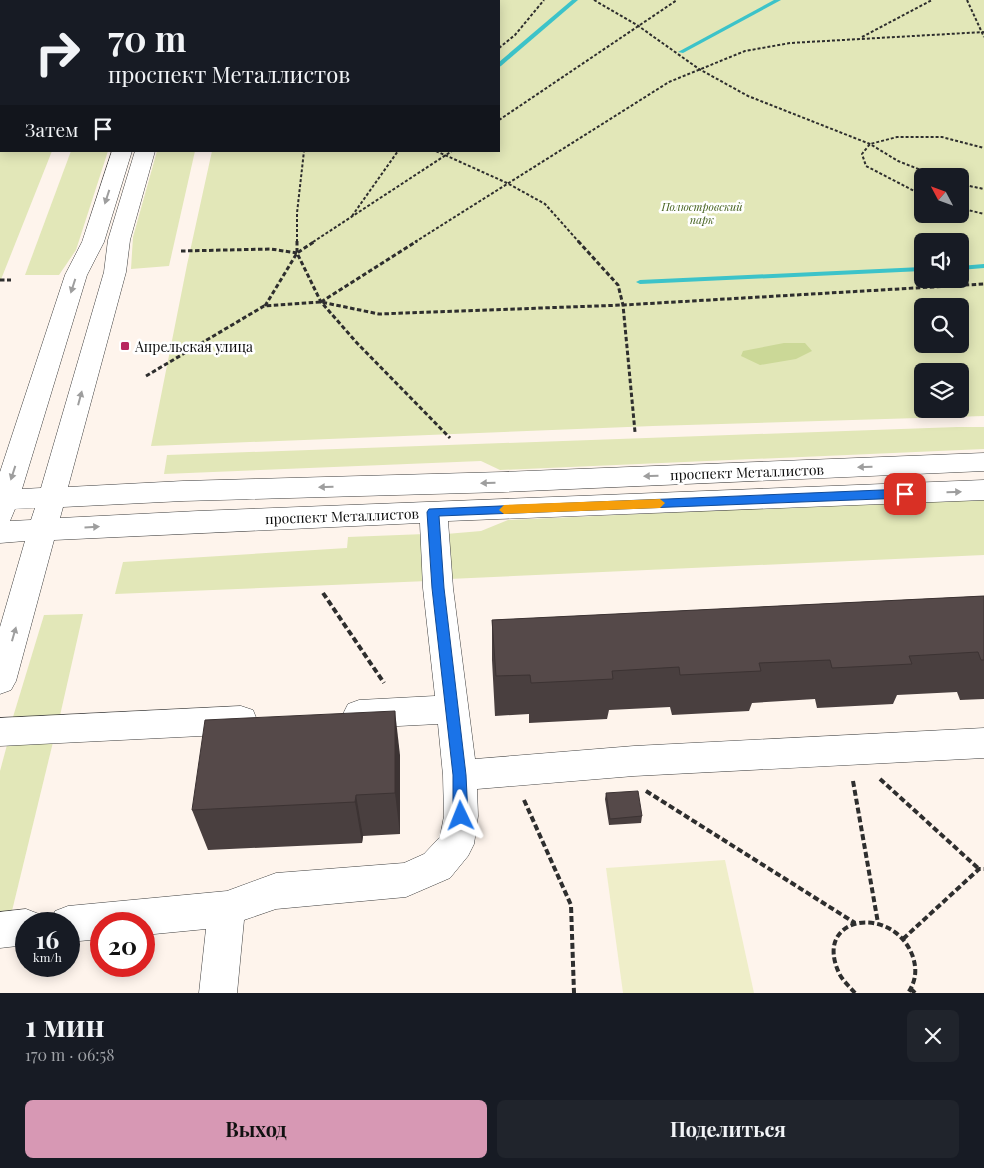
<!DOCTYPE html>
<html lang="ru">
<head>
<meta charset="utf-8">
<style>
	:root { --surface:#171b24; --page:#20242c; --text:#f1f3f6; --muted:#9ea1a6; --accent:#d798b4 }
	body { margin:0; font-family:"Playfair Display",serif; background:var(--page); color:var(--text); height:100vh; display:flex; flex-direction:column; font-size:19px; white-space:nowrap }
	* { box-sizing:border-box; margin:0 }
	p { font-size:16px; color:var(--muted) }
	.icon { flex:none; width:28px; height:28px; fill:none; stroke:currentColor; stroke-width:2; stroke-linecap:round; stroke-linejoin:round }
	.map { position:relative; height:993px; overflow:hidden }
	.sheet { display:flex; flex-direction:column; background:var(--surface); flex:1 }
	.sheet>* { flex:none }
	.banner { position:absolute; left:0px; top:0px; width:500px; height:152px; box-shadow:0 2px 12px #0003; background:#171b24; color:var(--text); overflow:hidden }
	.needle { width:32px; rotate:311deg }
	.buttons { position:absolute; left:914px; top:168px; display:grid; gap:10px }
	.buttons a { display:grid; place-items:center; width:55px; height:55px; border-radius:8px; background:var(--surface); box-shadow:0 2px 12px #0003; font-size:25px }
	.speed { position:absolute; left:15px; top:912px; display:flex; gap:10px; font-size:25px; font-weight:700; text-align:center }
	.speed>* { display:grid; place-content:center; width:65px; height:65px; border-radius:50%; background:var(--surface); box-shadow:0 2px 12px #0003; line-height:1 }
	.speed small { font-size:12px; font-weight:400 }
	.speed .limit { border:8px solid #d22; background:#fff; color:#111 }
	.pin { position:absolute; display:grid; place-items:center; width:42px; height:42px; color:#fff; margin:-21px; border-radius:10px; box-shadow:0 2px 8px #0006 }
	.me { position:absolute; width:55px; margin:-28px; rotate:358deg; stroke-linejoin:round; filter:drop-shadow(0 0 4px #0008) }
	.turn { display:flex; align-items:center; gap:18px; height:105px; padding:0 25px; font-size:22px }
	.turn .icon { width:65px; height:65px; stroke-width:2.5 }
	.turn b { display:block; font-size:35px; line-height:42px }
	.then { display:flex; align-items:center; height:48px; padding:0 25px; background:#0003; gap:10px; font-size:19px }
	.round { display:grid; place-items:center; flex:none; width:52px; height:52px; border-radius:8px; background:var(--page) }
	.summary { display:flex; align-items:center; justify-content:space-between; height:85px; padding:0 25px }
	h1 { font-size:30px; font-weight:700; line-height:38px }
	.cta { display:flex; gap:10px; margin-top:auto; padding:10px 25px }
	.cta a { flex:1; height:58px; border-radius:8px; background:var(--accent); color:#111; font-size:20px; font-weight:700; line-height:58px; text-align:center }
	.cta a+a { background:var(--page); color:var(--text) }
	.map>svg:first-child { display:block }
	.green { fill:#e2e7b8; fill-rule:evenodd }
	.forest { fill:#cbd897 }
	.pitch { fill:#efeec9 }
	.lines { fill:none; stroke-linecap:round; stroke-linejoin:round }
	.stream { fill:#3cc3c9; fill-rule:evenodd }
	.minor-casing { stroke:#3f3f3f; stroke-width:1 }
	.path-far2 { stroke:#2e2e2e; stroke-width:2; stroke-dasharray:3 2; stroke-linecap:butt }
	.path-far1 { stroke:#2e2e2e; stroke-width:3; stroke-dasharray:4.5 2.5; stroke-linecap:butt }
	.path { stroke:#2e2e2e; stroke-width:4; stroke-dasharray:6 3; stroke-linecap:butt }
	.minor { fill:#fff; fill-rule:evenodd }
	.wall { fill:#493f3f }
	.shaded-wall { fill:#3c3333 }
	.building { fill:#554949; stroke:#3c3333 }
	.oneway { fill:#9e9e9e }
	.route { fill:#1a73e8; stroke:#114b97 }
	.slow { fill:#f59e0b }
	.poi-dot { fill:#b82963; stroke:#fff; stroke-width:2 }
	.labels { text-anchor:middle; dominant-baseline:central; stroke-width:5; stroke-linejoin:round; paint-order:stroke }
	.far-park-label { font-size:11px; font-style:italic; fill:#45621f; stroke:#fff }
	.poi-label { font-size:14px; fill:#0c0c0c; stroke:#fff; text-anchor:start }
	.street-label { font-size:14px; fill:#0c0c0c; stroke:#fff }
</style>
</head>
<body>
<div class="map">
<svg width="984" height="993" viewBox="0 0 984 993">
	<rect width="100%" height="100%" fill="#fef4ec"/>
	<g class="green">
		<path d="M0 0H112L1 1V151H52L0 282Z"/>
		<path d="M245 0H984V416L653 426 151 446 187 265 212 151H499V1ZM922 176H960V214H922ZM922 241H960V279H922ZM922 306H960V344H922ZM922 371H960V409H922Z"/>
		<path d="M71 151H108L76 250 59 275H25Z"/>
		<path d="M157 151H195L169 266 131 269 133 237Z"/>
		<path d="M957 427H984V449L500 470 481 461 164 474 167 455Z"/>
		<path d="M984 498V555L449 579 446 534 481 531 508 520Z"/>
		<path d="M425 534 428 581 115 594 123 562 347 548 348 537Z"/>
		<path d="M83 614 59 720 29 721 13 717 44 615Z"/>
		<path d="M54 738 11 915 0 916V771L7 745Z"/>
	</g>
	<path class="forest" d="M784 343H805L812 351 796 359 760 365 741 356 743 351Z"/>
	<path class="pitch" d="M725 860 754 993H623L606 868Z"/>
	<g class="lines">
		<g class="stream">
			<path d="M572 0H578L501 66 499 67V62Z"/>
			<path d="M774 0H781L683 53 678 52Z"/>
			<path d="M984 264V268L960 270V266Z"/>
			<path d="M922 267V271L640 284 636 282 640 280Z"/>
		</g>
		<defs>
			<g id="minor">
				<rect x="161" y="0" width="16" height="1"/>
				<path d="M112 151H132L104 242 87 275 22 489 41 488 104 272 108 240 135 151H155L130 240 126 272 68 487 183 481 503 472 984 453V471L503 492 183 501 63 507 60 518 198 511 984 480V500L448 521 453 588 475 759 634 746 984 728V758L634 776 477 789 478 816 474 844 468 856 450 878 406 897 276 909 244 920 237 993H199L206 929 144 935V924H101V939L69 942V924H50L55 911 68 906 227 891 276 873 404 863 424 854 440 837 444 816 443 775 438 724 359 728 348 724 343 714 348 704 359 700 435 696 423 588 420 523 54 540 16 681 11 690 0 694V627L25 541 0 543V472L65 275 82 242ZM35 508 31 520 10 521 15 509Z"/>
				<path d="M241 706 253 710 257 720 253 730 241 734 0 746V718Z"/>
				<path d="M26 909 39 914 43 924H26V945L0 948V912Z"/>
			</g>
		</defs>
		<use href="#minor" class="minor-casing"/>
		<g class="path-far2">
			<path d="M594 0 637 25 699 69 748 96 870 144 898 161 936 176"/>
			<path d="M967 0 984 37"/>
			<path d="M862 37 932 0"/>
			<path d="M499 48 515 35 544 0"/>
			<path d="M0 63 1 61"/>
			<path d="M499 120 677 0"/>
			<path d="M436 151 507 183 545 204 579 242"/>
			<path d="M960 184 984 189"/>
			<path d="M922 195 866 166 862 154 870 144 897 137H942L984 148"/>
			<path d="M960 208 984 214"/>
			<path d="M352 216 398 151"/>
			<path d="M297 242V213L304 151"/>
			<path d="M313 242 452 151"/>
			<path d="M415 242 669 82 745 51 790 43 984 32"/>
		</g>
		<g class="path-far1">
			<path d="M297 241V253L321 302 357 343 450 438"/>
			<path d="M578 241 618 285 623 305 635 432"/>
			<path d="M181 251 271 249 297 253"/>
			<path d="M0 280H11"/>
			<path d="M321 302 417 241"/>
			<path d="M265 306 297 253 315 241"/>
			<path d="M146 376 264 306 321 302 379 314 623 305 984 284"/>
		</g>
		<g class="path">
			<path d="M323 593 384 683"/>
			<path d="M880 779 979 869"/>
			<path d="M853 781 878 923"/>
			<path d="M646 791 855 923"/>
			<path d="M524 800 571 905 574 993"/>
			<path d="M903 939 979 869H984"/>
			<path d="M911 989 915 993"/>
			<path d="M855 993C850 987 844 982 840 975 810 915 894 903 913 957 917 970 916 981 908 993"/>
		</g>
		<use href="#minor" class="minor"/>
	</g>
	<g class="wall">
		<path d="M984 596V699L960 700 957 692 897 695 893 704 817 708 815 699 752 703 749 711 672 715 670 707 609 710 607 719 529 723V714L495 716 492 660V620Z"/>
		<path d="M400 755V834L363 836 362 843 208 850 192 810Z"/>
		<path d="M606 793 642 816 641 823 609 825 605 799Z"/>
	</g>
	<g class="shaded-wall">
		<path d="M395 711 400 755V834L395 793Z"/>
		<path d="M356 795 363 836 362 843 355 802Z"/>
	</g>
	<g class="building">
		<path d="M984 596V660H981L978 652 909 656 912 664 832 668 830 660 759 663 761 671 680 675 679 667 612 671 613 679 531 683 530 675 496 676 492 620Z"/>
		<path d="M395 711V793L356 795 355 802 192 810 205 720Z"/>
		<path d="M638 791 642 816 610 819 606 793Z"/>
	</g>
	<defs><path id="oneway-solid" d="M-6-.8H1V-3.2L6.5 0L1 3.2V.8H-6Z" transform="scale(1.25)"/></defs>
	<g class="oneway">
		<use href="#oneway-solid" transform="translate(107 197) rotate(108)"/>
		<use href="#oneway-solid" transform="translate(73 286) rotate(108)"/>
		<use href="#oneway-solid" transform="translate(80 398) rotate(-75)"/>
		<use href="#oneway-solid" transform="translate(865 467) rotate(178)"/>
		<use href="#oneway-solid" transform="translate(13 473) rotate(108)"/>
		<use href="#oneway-solid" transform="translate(651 476) rotate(178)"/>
		<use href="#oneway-solid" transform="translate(488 483) rotate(178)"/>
		<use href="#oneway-solid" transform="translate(326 487) rotate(178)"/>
		<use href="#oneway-solid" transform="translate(954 492) rotate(-2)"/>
		<use href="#oneway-solid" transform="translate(92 527) rotate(-3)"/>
		<use href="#oneway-solid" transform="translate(14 634) rotate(-74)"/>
	</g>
	<path class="route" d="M905 489 911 494 905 498 439 516 444 588 466 775 468 816 466 820 461 822 456 820 453 816V775L432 588 427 512 429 509Z"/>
	<path class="slow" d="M660 499 665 503 660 508 504 514 499 510 504 505Z"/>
	<rect class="poi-dot" x="120" y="341" width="10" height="10" rx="2.5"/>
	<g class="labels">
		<g class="far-park-label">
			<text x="702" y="206">Полюстровский<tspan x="702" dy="13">парк</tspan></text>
		</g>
		<g class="poi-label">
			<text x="135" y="346">Апрельская улица</text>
		</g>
		<g class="street-label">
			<text transform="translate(747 472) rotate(-2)">проспект Металлистов</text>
			<text transform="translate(342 516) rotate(-2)">проспект Металлистов</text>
		</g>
	</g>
</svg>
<div class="buttons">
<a><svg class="needle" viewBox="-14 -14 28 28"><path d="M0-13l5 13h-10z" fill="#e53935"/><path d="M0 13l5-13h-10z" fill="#9ea1a6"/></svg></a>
<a><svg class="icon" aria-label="sound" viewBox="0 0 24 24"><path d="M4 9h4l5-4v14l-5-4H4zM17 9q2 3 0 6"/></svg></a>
<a><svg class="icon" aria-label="search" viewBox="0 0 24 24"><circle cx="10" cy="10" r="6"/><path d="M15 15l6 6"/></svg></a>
<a><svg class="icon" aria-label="layers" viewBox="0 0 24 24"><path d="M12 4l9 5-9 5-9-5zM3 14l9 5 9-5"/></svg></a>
</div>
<div class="speed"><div>16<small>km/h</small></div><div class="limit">20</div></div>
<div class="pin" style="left:905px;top:494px;background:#d93025"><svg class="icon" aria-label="arrive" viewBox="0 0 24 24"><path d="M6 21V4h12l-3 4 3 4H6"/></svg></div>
<svg class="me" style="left:461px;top:816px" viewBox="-20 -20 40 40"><path d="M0-17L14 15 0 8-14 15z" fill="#1a73e8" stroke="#fff" stroke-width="4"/></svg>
<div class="banner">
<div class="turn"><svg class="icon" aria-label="right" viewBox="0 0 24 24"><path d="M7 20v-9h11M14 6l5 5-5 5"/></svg><div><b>70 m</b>проспект Металлистов</div></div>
<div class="then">Затем<svg class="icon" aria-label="arrive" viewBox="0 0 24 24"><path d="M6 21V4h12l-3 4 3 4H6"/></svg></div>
</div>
</div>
<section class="sheet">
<div class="summary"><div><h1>1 мин</h1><p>170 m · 06:58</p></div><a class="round"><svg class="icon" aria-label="close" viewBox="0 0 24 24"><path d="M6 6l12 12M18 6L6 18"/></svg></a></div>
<div class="cta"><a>Выход</a><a>Поделиться</a></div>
</section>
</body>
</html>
